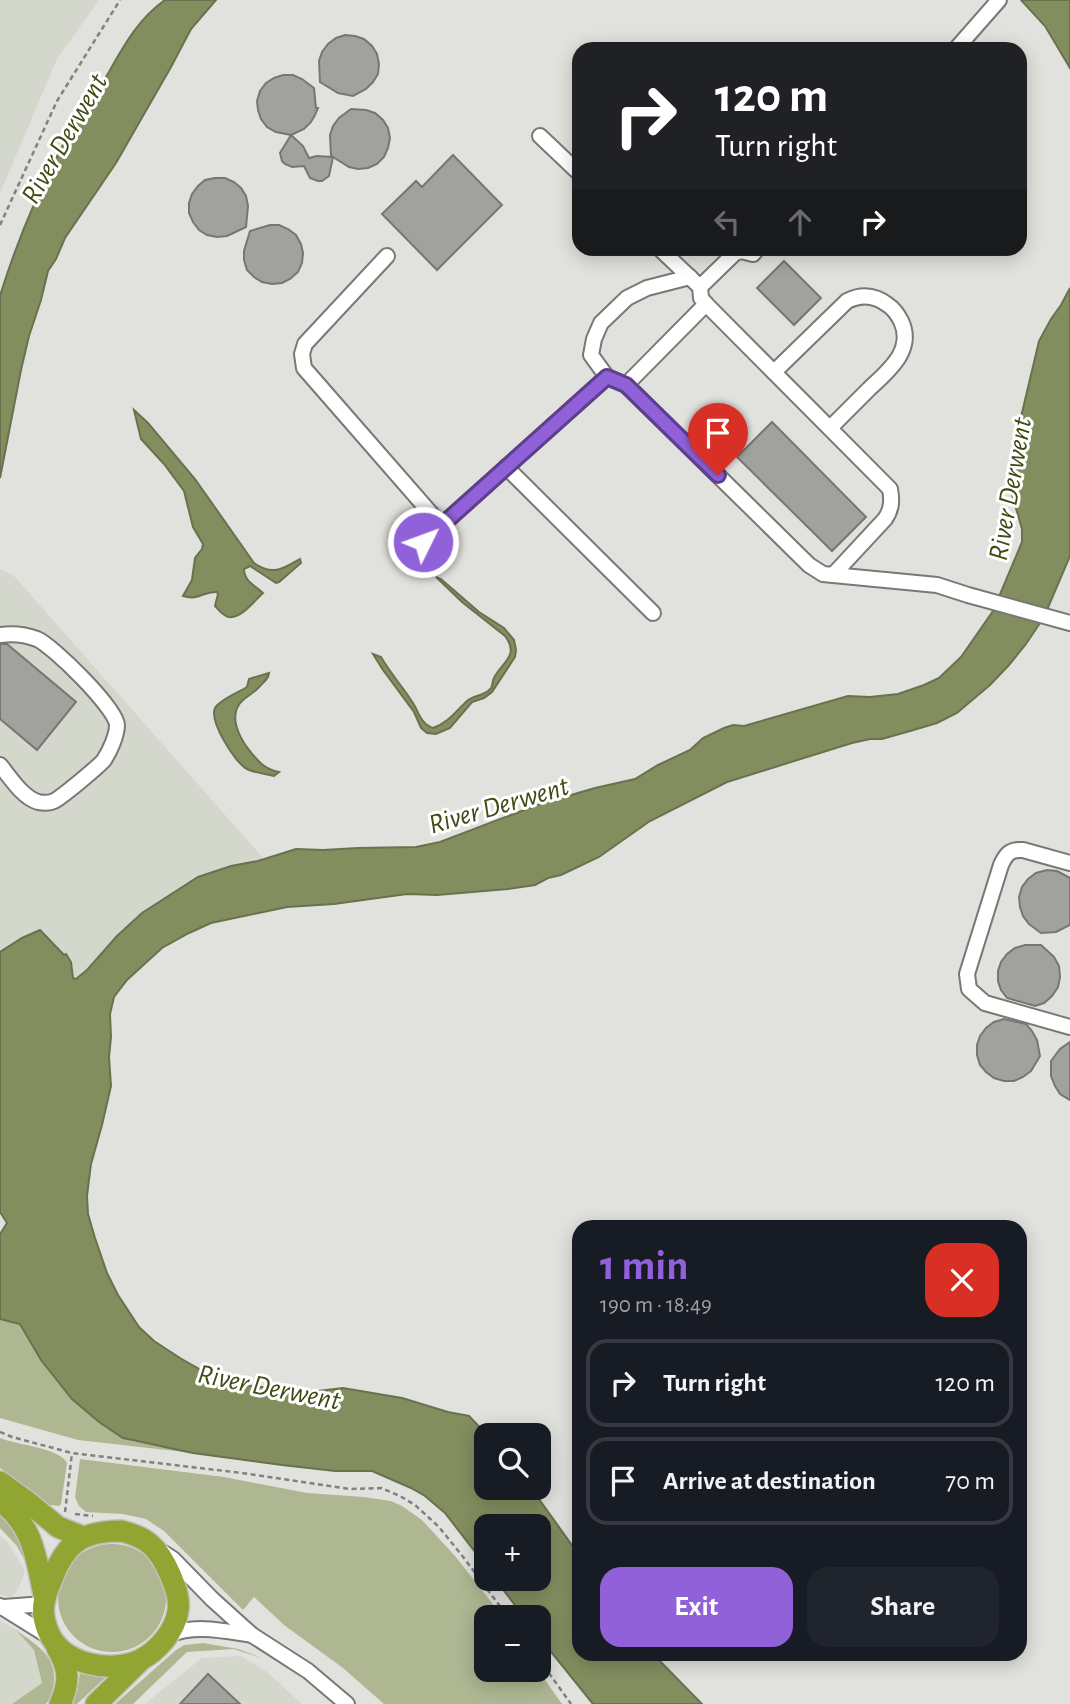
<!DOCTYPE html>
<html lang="en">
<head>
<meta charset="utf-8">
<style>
	:root { --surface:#171b24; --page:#20242c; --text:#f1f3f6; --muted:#9ea1a6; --line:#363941; --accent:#9161da }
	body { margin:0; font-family:"Alegreya Sans",sans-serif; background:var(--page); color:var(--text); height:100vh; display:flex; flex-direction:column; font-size:26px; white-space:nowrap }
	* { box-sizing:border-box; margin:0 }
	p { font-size:23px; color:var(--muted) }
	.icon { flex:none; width:38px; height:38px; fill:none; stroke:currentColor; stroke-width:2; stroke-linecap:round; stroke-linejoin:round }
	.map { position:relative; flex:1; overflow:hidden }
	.drawer { position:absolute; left:572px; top:1220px; width:455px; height:441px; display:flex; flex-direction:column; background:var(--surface); border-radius:21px; box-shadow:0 4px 18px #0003 }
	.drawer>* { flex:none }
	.guide { position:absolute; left:572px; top:42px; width:455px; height:214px; border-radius:21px; box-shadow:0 4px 18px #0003; background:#202124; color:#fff; overflow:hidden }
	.fabs { position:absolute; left:474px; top:1423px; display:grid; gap:14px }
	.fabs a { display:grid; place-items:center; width:77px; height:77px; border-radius:14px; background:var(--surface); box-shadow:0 4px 18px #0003; font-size:35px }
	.pin { position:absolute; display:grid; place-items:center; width:60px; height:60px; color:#fff; margin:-72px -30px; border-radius:50% 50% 50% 0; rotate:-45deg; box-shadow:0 0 7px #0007 }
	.pin .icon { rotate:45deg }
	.me { position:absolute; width:77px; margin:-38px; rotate:48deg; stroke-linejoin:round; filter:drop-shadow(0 0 5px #0008) }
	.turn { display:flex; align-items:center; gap:24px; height:147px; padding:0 28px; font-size:32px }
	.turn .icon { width:91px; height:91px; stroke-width:2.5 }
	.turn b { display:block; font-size:49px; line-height:60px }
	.lanes { display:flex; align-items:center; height:66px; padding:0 28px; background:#0003; justify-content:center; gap:35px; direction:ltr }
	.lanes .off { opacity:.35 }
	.round { display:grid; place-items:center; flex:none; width:74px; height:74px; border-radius:21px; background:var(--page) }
	.headline { display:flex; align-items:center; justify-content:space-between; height:119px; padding:0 28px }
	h1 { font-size:42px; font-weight:600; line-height:52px; color:var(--accent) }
	.cta { display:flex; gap:14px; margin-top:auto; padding:14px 28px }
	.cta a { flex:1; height:80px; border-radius:21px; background:var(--accent); color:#fff; font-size:28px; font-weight:600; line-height:80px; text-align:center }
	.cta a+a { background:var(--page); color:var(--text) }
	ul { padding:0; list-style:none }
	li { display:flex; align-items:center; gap:21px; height:88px; margin:0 14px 10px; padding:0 14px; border:4px solid var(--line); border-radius:21px }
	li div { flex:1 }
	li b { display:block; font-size:26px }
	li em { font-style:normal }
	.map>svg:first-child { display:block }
	.built { fill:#d4d7cb }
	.green { fill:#aeb792 }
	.water { fill:#838e5f; stroke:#69714f; stroke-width:2 }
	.building { fill:#a1a29e; stroke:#767773; stroke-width:2 }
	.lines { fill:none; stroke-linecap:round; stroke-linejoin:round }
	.minor-casing { stroke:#787975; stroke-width:18 }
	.highway-casing { stroke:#c0c0bf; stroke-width:24 }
	.path { stroke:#81827f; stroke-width:2.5; stroke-dasharray:5 3.5; stroke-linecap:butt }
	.minor { stroke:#fff; stroke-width:14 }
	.highway { stroke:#91a632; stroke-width:21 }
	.route-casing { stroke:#5e3f8e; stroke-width:18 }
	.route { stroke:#9161da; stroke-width:12 }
	.labels { text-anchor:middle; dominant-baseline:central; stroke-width:6; stroke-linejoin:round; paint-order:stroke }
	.water-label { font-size:28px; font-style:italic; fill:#404a13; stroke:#fff }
</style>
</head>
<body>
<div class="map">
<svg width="1070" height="1704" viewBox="0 0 1070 1704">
	<rect width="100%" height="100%" fill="#e1e2dd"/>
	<g class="built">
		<path d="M0 0H99L57 59 0 193Z"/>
		<path d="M0 569 14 576 264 859 231 866 198 877 186 883 142 913 124 929 87 970 76 979 73 978 71 962 40 931 22 938 0 952Z"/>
		<path d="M0 1536 6 1540 25 1571 18 1590 11 1597 0 1595Z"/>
		<path d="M0 1621 16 1630 34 1650 42 1683 12 1704H0Z"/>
		<path d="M241 1656 267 1672 302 1704H145L202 1658Z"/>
	</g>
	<g class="green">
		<path d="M0 1319 20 1324 49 1371 72 1399 99 1422 131 1441 193 1453 78 1440 0 1418Z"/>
		<path d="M0 1438C17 1445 60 1448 67 1463L61 1504 59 1506 50 1505 0 1468Z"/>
		<path d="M80 1459 224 1477 307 1493 364 1497 391 1501 402 1506 422 1520 455 1556 503 1617H486V1670H538L562 1704H384L343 1668 284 1625 254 1597 243 1610 164 1531 146 1519 123 1514 86 1512 79 1506 75 1497Z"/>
		<path d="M0 1510 12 1517 31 1572 17 1546 0 1528Z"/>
		<circle cx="112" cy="1598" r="54"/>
		<path d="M16 1630C27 1638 39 1645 47 1656 57 1669 56 1691 46 1704H12L42 1683 34 1650Z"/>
		<path d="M203 1643 238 1649 262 1658 233 1649 187 1652 133 1704H115L176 1650 184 1645Z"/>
		<path d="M80 1673 109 1674 77 1704H71L77 1692Z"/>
	</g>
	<g class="water">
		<path d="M165 0H216L191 29 171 67 116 163 65 238 56 259 48 271 41 300 29 336 21 370 0 478V296C16 244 38 191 64 143 74 126 86 111 96 94 117 60 132 23 165 0Z"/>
		<path d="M1021 0H1070V68L1045 26Z"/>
		<path d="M1070 288V556L1044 617 1026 644 1009 665 990 685 957 713 937 723 917 729 882 739H870L852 743 727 782 650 821 599 857 561 875 548 878 535 885 508 889 437 895 407 894 334 904 287 907 211 923 189 933 162 948 127 980 114 997 110 1014 111 1037 109 1057 111 1086 102 1125 91 1164 87 1196 88 1214 95 1238 107 1273 118 1295 139 1327 154 1341 180 1358 208 1374 222 1379 238 1384 276 1389 318 1391 343 1388 402 1398 448 1412 469 1416 487 1435 486 1488H531L579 1555V1654H653L702 1704H593L539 1637V1617H524L495 1579 539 1578V1526H486V1566L445 1513 425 1496 411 1488 379 1474 372 1471H335L282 1465 193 1453 123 1438 99 1422 72 1399 41 1360 20 1324 0 1319V1234L7 1223 0 1212V952L22 938 40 930 64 955 66 954 71 962 73 978 76 979 87 970 117 936 142 913 198 877 231 866 258 861 296 849 323 850 358 848 416 847 440 842 537 805 595 788 635 779 658 765 690 750 703 738 724 728 733 725 744 726 848 696 870 697 898 694 924 685 939 678 961 657 993 611 1022 542V529L1011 491 1021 417 1039 341 1051 319 1061 305Z"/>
		<path d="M134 410 148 423 195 479 254 563C272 576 283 569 300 559L301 563 279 582 276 583 250 566 244 569C244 581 254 585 263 593 255 600 241 619 229 617 223 616 219 610 215 606L218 594 217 592C203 591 199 601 183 596L192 580 195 558 202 549 203 544 193 527 184 491 164 464 141 439Z"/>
		<path d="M436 577 441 579 479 612 504 628 514 640 516 650 515 657 492 692 484 698 472 702 450 728 436 734 427 733 421 728 414 712 383 670 373 654 381 657C390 673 403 687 413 703 417 709 419 717 424 722 427 726 428 726 433 728 448 723 456 711 467 701 474 695 485 696 491 688 493 685 492 682 494 678 502 662 520 656 505 636L462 602Z"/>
		<path d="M269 673C268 679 265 681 260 686 255 692 249 695 243 700 227 714 239 737 249 750 258 761 264 769 279 772L274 776C266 774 255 773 247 769 235 763 209 721 215 708 219 700 239 692 247 687L249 679Z"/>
	</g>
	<g class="building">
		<path d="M345 35 355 36 364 39 372 46 377 54 379 64 378 74 373 82 366 89 353 96 338 93 320 82 319 61 322 52 328 44 336 38Z"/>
		<path d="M283 75H293L302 79 314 88 316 108H318L315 115 311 122 304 129 291 135 303 146 309 158 317 156 332 157 331 156 330 135 333 126 339 118 351 109 366 110 375 113 383 120 388 128 390 138 388 148 384 157 377 164 368 168 358 169 349 167 333 157 329 176 322 181H318L310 178 304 166 292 167 285 164 282 161 280 153 291 135 276 132 267 127 261 119 258 110 257 101 260 91 266 83 274 78Z"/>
		<path d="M453 155 502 205 437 270 382 214 416 181 422 187Z"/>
		<path d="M215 178H225L234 182 241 188 246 196 248 206 246 227 227 236 217 237 207 235 199 230 193 222 189 213V203L192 194 198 186 205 180Z"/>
		<path d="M270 225H279L288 229 296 235 301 244 303 253 302 263 298 272 290 279 282 283 272 284 262 282 254 277 247 270 244 260V251L250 231Z"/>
		<path d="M784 261 821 298 794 325 757 288Z"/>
		<path d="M772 422 866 517 832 551 737 457Z"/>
		<path d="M0 644H7L76 702 37 750 0 719Z"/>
		<path d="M1047 870 1057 871 1070 878V925L1056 932 1041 933 1029 924 1023 916 1020 907 1019 897 1022 887 1028 879 1036 873Z"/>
		<path d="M1025 945H1041L1054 957 1059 966 1060 977 1058 987 1052 996 1044 1003 1035 1006 1007 998 1001 990 998 981V971L1001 962 1007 954 1015 948Z"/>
		<path d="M1004 1019 1026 1024 1032 1031 1037 1040 1040 1056 1031 1071 1023 1077 1014 1081H1004L994 1078 986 1072 980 1065 977 1055V1045L980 1036 986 1028 994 1022Z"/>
		<path d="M1070 1042V1100L1060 1094 1055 1086 1051 1076V1061L1060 1049Z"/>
		<path d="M208 1674 240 1704H180Z"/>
	</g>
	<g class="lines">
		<defs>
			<g id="minor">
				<path d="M956 49 999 0"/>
				<path d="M540 136 579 173"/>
				<path d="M659 248 700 287 701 298 706 304 890 489C892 500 892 509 885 519L833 575"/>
				<path d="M387 256 305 344 302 354 304 368 441 525"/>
				<path d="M690 277 647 288 627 298 601 323 594 339 591 355 607 377 626 385 809 565 823 574 937 585 968 595 1070 623"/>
				<path d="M700 287 735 253 741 251 753 254 758 248"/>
				<path d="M774 372 847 301C861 294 875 295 888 305 894 309 898 315 901 321 915 350 888 371 869 389 856 402 843 415 830 428"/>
				<path d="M626 385 706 304"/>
				<path d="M506 467 653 613"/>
				<path d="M423 542 607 377"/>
				<path d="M0 635C13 633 24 634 37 639 53 646 116 708 117 725 117 735 110 751 104 760 98 767 62 797 54 801 50 803 43 803 38 802 22 797 10 777 0 765"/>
				<path d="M1070 863 1023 850C1010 849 1006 854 1001 865L967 974 969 989 985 1003 1070 1027"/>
				<path d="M162 1552 173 1559 212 1599 252 1635 308 1671 347 1704"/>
				<path d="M0 1606 50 1637"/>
				<path d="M4 1607 44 1604"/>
				<path d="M169 1635C195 1624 224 1631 252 1635"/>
			</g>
			<g id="highway">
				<path d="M0 1482 29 1503 58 1527 83 1537"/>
				<path d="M0 1501C35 1526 36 1561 45 1599"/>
				<path d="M121 1531C148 1537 159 1549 170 1574 175 1586 180 1598 178 1611 175 1631 158 1651 140 1660 109 1674 61 1664 48 1631 44 1621 42 1609 45 1599 46 1592 50 1585 52 1579 66 1542 83 1531 121 1531Z"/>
				<path d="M57 1648C69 1668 70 1682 60 1704"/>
				<path d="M96 1704 140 1661"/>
			</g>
		</defs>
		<use href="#minor" class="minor-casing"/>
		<use href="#highway" class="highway-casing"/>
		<g class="path">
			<path d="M0 225 57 101 120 0"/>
			<path d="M0 1432 12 1437 72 1453 242 1473 350 1489 381 1488 400 1496 415 1505 439 1527 464 1558 508 1617"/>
			<path d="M65 1512 72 1453"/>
			<path d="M75 1514 93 1516"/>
			<path d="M539 1659 571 1704"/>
		</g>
		<use href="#minor" class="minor"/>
		<use href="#highway" class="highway"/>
	</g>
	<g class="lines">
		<defs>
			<path id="route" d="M423 542 607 377 626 385 718 475"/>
		</defs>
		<use href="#route" class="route-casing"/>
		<use href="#route" class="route"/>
	</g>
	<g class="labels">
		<g class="water-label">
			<text transform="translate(65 139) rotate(-60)">River Derwent</text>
			<text transform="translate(1011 489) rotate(-80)">River Derwent</text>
			<text transform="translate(499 806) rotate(-16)">River Derwent</text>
			<text transform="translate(269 1388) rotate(11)">River Derwent</text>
		</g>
	</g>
</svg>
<div class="fabs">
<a><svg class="icon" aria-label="search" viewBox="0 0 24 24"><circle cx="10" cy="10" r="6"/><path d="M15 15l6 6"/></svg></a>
<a>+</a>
<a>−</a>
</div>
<div class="pin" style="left:718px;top:475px;background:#d93025"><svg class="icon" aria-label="arrive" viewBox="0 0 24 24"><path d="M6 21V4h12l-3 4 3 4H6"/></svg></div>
<svg class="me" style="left:423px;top:542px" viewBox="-20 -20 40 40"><circle r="17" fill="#9161da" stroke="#fff" stroke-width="3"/><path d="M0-11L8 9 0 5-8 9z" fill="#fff"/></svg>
<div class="guide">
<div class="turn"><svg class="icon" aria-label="right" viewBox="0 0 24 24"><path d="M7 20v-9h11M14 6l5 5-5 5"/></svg><div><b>120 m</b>Turn right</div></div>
<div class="lanes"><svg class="icon off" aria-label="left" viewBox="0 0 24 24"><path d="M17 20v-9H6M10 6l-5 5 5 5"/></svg><svg class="icon off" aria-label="ahead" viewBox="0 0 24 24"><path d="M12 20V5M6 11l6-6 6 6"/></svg><svg class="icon" aria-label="right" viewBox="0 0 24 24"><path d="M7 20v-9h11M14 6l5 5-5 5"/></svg></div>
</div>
<section class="drawer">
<div class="headline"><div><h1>1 min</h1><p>190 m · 18:49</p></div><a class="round" style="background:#d93025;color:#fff"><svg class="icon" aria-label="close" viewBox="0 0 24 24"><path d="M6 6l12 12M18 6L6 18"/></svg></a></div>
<ul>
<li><svg class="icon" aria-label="right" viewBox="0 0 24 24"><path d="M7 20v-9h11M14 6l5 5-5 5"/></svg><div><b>Turn right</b></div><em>120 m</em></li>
<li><svg class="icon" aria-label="arrive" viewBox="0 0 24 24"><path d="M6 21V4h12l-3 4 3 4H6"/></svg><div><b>Arrive at destination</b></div><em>70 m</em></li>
</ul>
<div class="cta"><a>Exit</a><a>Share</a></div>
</section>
</div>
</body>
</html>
